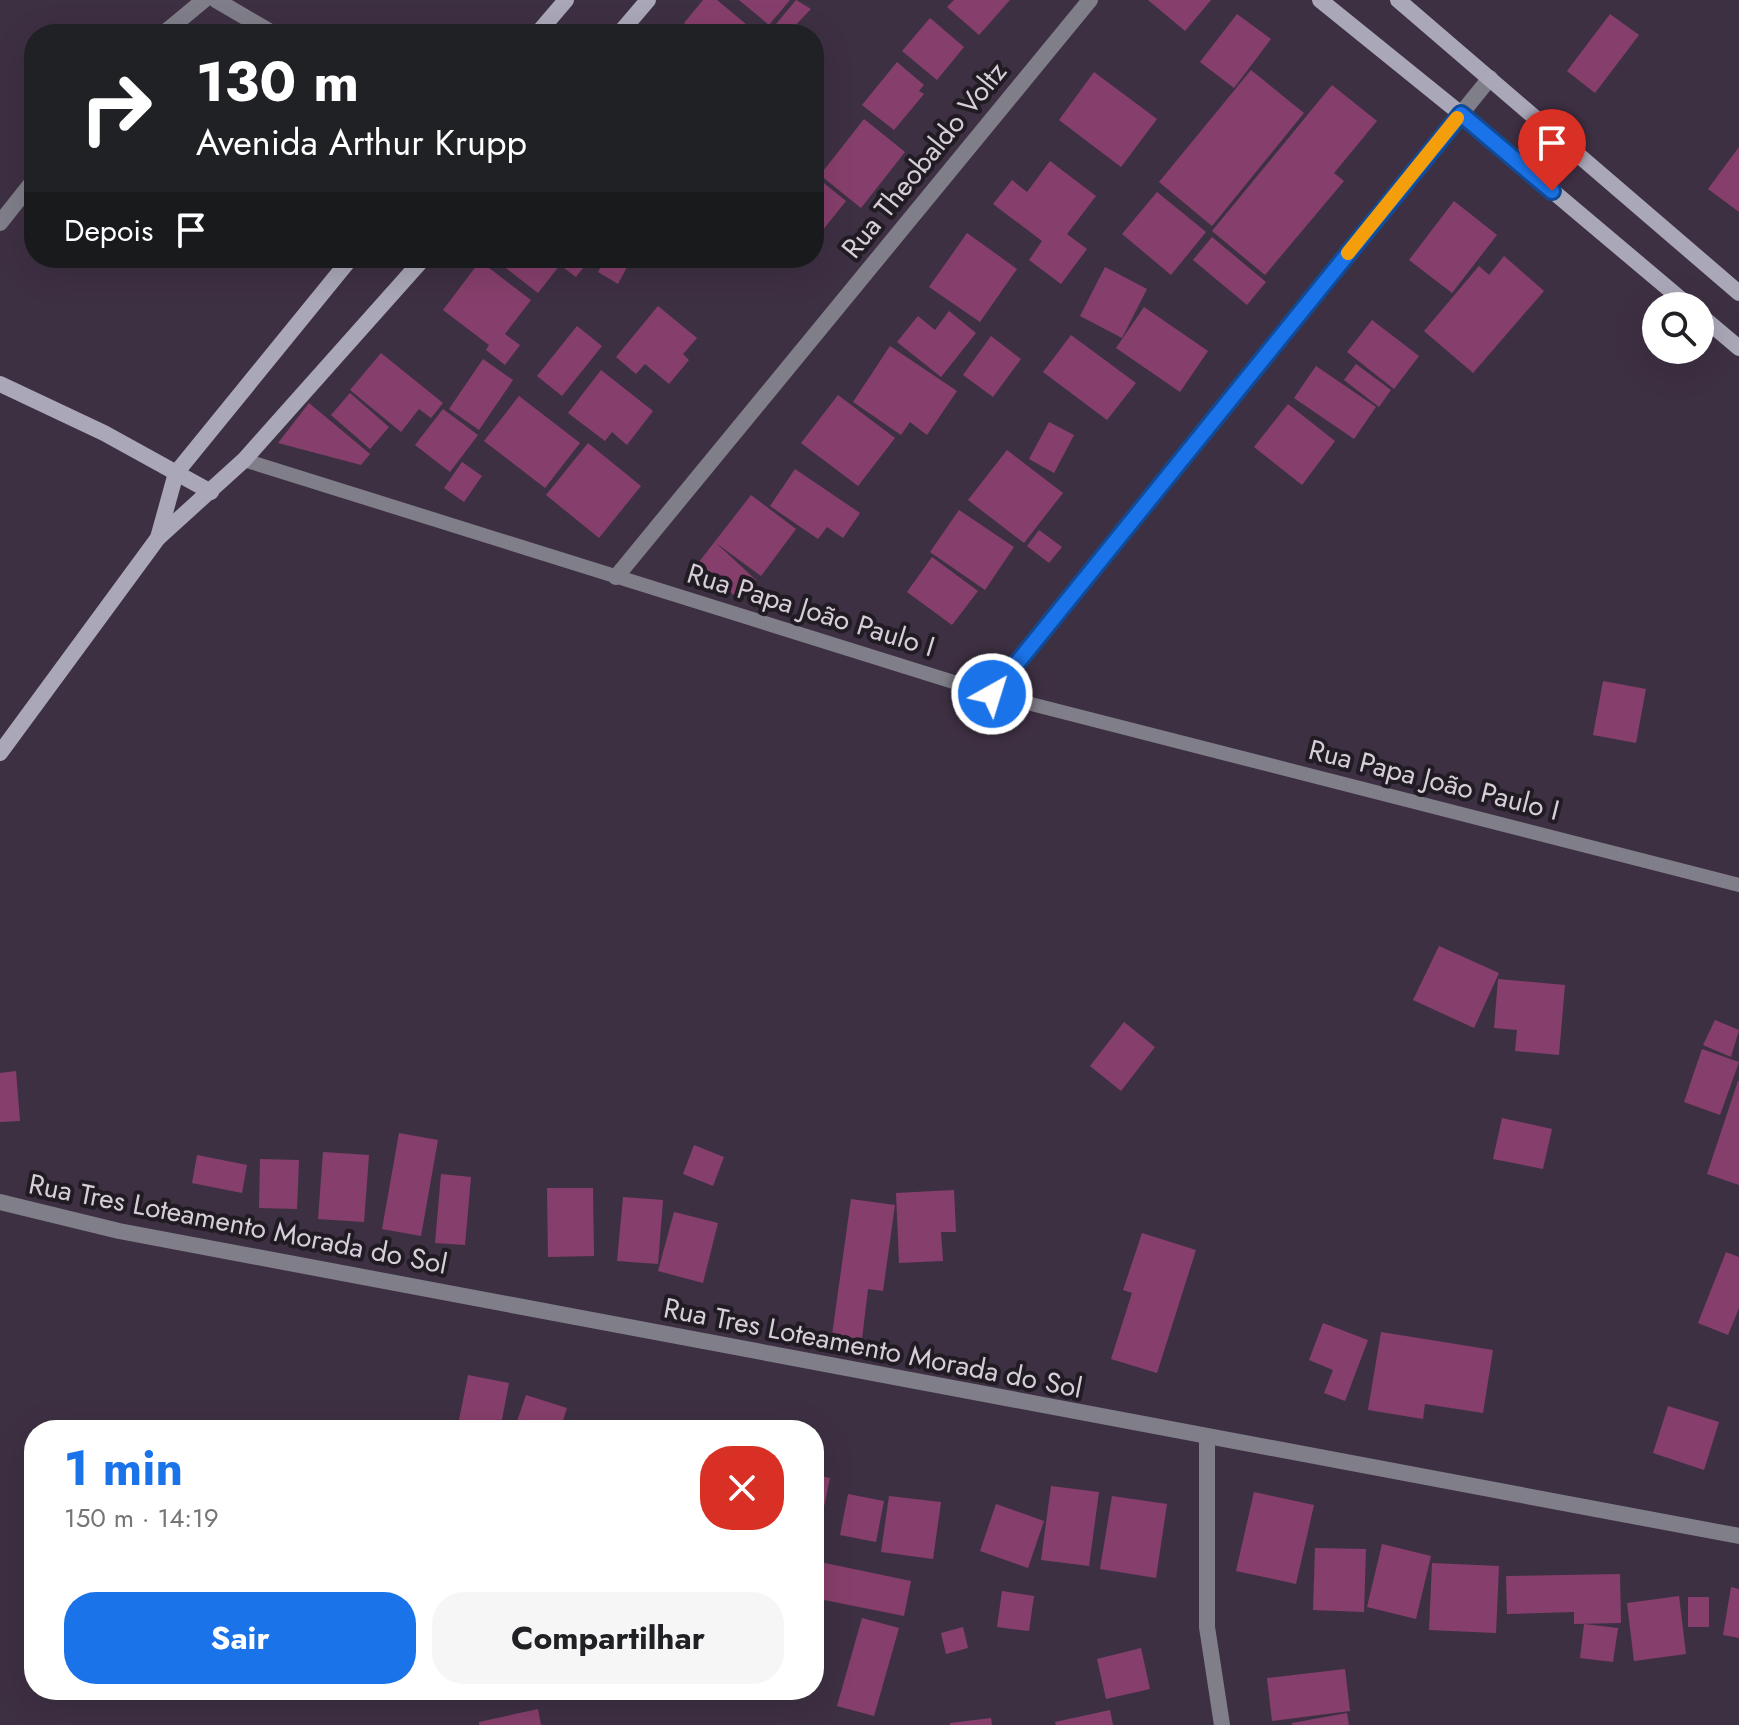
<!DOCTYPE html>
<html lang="pt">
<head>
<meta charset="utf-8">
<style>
	:root { --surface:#fff; --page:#f6f6f6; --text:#202124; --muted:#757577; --accent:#1a73e8 }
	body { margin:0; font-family:Jost,sans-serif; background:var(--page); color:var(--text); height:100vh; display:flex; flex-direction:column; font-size:30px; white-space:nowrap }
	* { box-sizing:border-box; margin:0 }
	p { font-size:26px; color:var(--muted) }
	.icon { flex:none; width:44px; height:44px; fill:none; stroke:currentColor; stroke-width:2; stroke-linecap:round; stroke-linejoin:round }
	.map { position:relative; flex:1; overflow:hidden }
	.sheet { position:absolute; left:24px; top:1420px; width:800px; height:280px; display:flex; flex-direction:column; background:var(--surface); border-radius:32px; box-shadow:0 8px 32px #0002 }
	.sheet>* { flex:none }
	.top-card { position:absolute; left:24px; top:24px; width:800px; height:244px; border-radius:32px; box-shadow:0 8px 32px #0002; background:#202124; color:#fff; overflow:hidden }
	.fabs { position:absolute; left:1642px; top:292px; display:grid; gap:16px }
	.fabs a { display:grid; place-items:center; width:72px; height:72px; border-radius:50%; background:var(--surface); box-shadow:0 8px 32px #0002; font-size:40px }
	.pin { position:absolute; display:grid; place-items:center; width:68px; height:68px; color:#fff; margin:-82px -34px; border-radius:50% 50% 50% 0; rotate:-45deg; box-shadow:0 0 8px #0007 }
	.pin .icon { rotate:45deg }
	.me { position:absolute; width:88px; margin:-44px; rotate:39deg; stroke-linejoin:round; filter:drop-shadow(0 0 6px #0008) }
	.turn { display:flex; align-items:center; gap:28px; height:168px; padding:0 40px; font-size:36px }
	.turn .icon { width:104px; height:104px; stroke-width:2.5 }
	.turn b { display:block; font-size:56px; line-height:68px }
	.then { display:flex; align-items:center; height:76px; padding:0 40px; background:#0003; gap:16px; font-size:30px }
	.round { display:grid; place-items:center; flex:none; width:84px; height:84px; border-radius:32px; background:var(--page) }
	.summary { display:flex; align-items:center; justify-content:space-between; height:136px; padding:0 40px }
	h1 { font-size:48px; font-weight:700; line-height:60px; color:var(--accent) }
	.cta { display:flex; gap:16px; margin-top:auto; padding:16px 40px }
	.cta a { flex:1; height:92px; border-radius:32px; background:var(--accent); color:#fff; font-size:32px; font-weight:700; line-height:92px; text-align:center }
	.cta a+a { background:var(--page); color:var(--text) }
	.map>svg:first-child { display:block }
	.building { fill:#863f6c }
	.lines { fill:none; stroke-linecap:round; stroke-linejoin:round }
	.lane { stroke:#807e89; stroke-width:14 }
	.street { stroke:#807e89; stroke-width:16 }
	.secondary { stroke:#aaa7b8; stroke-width:16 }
	.route-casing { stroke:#114b97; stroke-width:20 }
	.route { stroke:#1a73e8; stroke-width:14 }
	.slow { stroke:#f59e0b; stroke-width:14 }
	.labels { text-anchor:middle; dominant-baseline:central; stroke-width:8; stroke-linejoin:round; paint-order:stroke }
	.street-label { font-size:28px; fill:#d7ceda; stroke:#211b23 }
</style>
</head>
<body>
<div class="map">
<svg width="1739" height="1725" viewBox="0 0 1739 1725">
	<rect width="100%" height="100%" fill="#3e3043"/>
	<g class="building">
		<path d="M703 0H717L758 34H698L684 23Z"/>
		<path d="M739 0H790L769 25Z"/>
		<path d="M796 0 811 9 787 34 776 24Z"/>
		<path d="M954 0H1010L979 35 947 7Z"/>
		<path d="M1148 0H1211L1185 31Z"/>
		<path d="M1237 14 1271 39 1234 88 1200 62Z"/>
		<path d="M1610 14 1639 35 1595 93 1567 71Z"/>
		<path d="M930 18 964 47 937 80 902 51Z"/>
		<path d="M897 62 924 85 919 91 924 94 894 130 862 105Z"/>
		<path d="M1251 70 1304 113 1212 226 1159 182Z"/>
		<path d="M1094 72 1157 119 1121 167 1059 120Z"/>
		<path d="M1332 85 1377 121 1334 173 1344 181 1265 275 1212 231Z"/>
		<path d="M864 119 905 152 861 208 820 175Z"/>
		<path d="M1739 147V212L1708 189Z"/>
		<path d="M1050 161 1096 196 1067 234 1087 249 1061 284 1029 260 1042 241 993 204 1012 180 1027 192Z"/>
		<path d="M814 175 846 201 814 241Z"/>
		<path d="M1157 192 1206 232 1171 275 1122 234Z"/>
		<path d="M1454 201 1497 235 1452 293 1409 260Z"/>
		<path d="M967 233 1017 269 980 322 929 287Z"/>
		<path d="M1212 237 1266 282 1247 305 1193 260Z"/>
		<path d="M1504 256 1544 291 1473 373 1424 331 1479 266 1489 275Z"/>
		<path d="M493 258H591L576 277 560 265 538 293Z"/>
		<path d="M606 258 627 267 618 284 598 272Z"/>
		<path d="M480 261 531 300 505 334 520 345 505 365 486 350 489 345 443 310Z"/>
		<path d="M1105 267 1147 289 1122 338 1080 316Z"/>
		<path d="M658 306 697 338 683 354 689 360 669 384 645 364 636 374 616 357Z"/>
		<path d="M1144 307 1208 351 1180 392 1116 348Z"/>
		<path d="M949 311 976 333 941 377 897 342 918 316 935 330Z"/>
		<path d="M1372 320 1419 356 1394 389 1347 352Z"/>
		<path d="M577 326 602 346 562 396 537 376Z"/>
		<path d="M1071 335 1136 383 1107 420 1043 372Z"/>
		<path d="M991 336 1021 359 993 397 963 375Z"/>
		<path d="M890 346 957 391 927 435 910 422 901 435 853 402Z"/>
		<path d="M381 353 443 403 431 418 419 409 401 432 350 390Z"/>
		<path d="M483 359 513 380 479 430 449 409Z"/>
		<path d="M1356 364 1391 390 1379 407 1344 380Z"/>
		<path d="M1316 366 1376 407 1354 439 1294 398Z"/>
		<path d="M601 370 653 411 627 445 612 432 605 441 568 413Z"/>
		<path d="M350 393 389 427 370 449 331 415Z"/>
		<path d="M838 395 895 438 858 486 801 443Z"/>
		<path d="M519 396 580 443 545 488 484 441Z"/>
		<path d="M309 403 370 454 361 465 278 443Z"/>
		<path d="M1288 404 1335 441 1302 485 1254 447Z"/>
		<path d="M443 409 478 435 450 472 415 445Z"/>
		<path d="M1049 422 1074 435 1054 473 1029 459Z"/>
		<path d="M588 443 641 486 599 538 546 495Z"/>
		<path d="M1007 450 1063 493 1024 543 968 500Z"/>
		<path d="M462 462 482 476 464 502 444 488Z"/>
		<path d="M795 469 860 513 843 538 827 527 818 539 770 506Z"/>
		<path d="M751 495 796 529 761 576 716 543 756 580 738 599 699 562Z"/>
		<path d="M959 510 1014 547 985 590 930 552Z"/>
		<path d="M1039 530 1062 547 1049 563 1027 546Z"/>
		<path d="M932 557 978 591 952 625 907 592Z"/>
		<path d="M1603 681 1646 689 1636 743 1593 735Z"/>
		<path d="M1439 946 1499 973 1474 1028 1413 1000Z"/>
		<path d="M1498 979 1565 985 1559 1055 1515 1051 1517 1030 1494 1028Z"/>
		<path d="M1715 1020 1739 1030 1731 1057 1703 1045Z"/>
		<path d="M1124 1022 1155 1047 1121 1091 1090 1066Z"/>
		<path d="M1702 1049 1739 1062 1720 1115 1684 1102Z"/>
		<path d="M16 1071 20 1121 0 1122V1073Z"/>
		<path d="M1738 1081H1739V1185L1707 1174Z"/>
		<path d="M1502 1118 1552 1129 1543 1169 1493 1159Z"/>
		<path d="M399 1133 438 1140 421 1236 382 1229Z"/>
		<path d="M694 1145 724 1157 713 1186 683 1174Z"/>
		<path d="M323 1152 369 1155 364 1222 318 1219Z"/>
		<path d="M197 1155 247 1165 242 1193 192 1183Z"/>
		<path d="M260 1159 299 1160 297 1209 259 1208Z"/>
		<path d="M441 1174 471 1177 465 1245 435 1243Z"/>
		<path d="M547 1188H593L594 1256 548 1257Z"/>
		<path d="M954 1190 956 1232H941L943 1261 899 1263 896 1193Z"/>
		<path d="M623 1197 663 1200 658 1264 617 1261Z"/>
		<path d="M851 1199 895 1205 883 1291 868 1289 862 1339 832 1335Z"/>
		<path d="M674 1212 718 1223 703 1283 658 1271Z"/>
		<path d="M1142 1233 1196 1250 1157 1373 1111 1359 1132 1293 1123 1290Z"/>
		<path d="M1726 1252 1739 1257V1308L1728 1335 1698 1323Z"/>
		<path d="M1323 1323 1368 1340 1345 1401 1324 1393 1333 1370 1309 1360Z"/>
		<path d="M1381 1332 1493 1350 1483 1413 1425 1404 1423 1419 1368 1410Z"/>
		<path d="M468 1375 509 1383 500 1430H457Z"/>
		<path d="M526 1395 567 1408 560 1430H514Z"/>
		<path d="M1668 1406 1719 1422 1704 1470 1653 1453Z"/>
		<path d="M814 1475 830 1478 817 1540 814 1539Z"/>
		<path d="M1051 1486 1099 1492 1089 1566 1041 1560Z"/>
		<path d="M1254 1492 1314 1505 1296 1584 1236 1571Z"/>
		<path d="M848 1494 884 1501 876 1542 840 1535Z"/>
		<path d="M889 1496 941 1502 933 1559 881 1552Z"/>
		<path d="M1112 1496 1167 1504 1156 1578 1100 1569Z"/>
		<path d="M996 1504 1044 1521 1028 1568 980 1551Z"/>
		<path d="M1382 1544 1431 1556 1416 1619 1367 1607Z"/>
		<path d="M1315 1548 1366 1549 1364 1612 1313 1610Z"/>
		<path d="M820 1562 911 1581 904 1616 814 1598Z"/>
		<path d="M1432 1563 1499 1566 1496 1633 1429 1630Z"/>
		<path d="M1620 1574 1621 1623 1574 1624V1612L1507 1614 1506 1576Z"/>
		<path d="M1731 1587 1739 1589V1638L1723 1635Z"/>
		<path d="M1002 1591 1034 1596 1029 1631 997 1627Z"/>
		<path d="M1679 1596 1686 1654 1634 1661 1627 1603Z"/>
		<rect x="1688" y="1597" width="21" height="30"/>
		<path d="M862 1618 899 1628 874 1716 837 1706Z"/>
		<path d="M1584 1624 1618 1628 1613 1662 1580 1658Z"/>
		<path d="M963 1627 968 1648 946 1654 941 1633Z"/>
		<path d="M1141 1648 1150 1689 1106 1699 1097 1659Z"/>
		<path d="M1345 1669 1350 1711 1272 1721 1267 1678Z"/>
		<path d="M538 1709 541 1725H479V1722Z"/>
		<path d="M1110 1710 1113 1725H1056L1055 1722Z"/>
		<path d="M1347 1713 1349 1725H1292V1723Z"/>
		<path d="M991 1718 992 1725H950V1723Z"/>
	</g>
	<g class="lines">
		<path class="lane" d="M244 460 992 694 1739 885"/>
		<g class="street">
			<path d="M216 0 274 34"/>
			<path d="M163 34 204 0"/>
			<path d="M0 223 34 180"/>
			<path d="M616 577 1090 0"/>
			<path d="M992 694 1490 78"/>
			<path d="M0 1202 119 1231 1739 1536"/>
			<path d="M1207 1438V1627L1222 1725"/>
		</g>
		<g class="secondary">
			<path d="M1320 0 1461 114 1689 306"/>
			<path d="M1398 0 1739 293"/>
			<path d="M537 34 566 0"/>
			<path d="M619 34 648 0"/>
			<path d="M1700 315 1739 348"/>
			<path d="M0 384 104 433 211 492"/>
			<path d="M158 538 176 473 351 258"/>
			<path d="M0 753 158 538 244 460 424 258"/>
		</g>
	</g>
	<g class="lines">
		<defs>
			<path id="route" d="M992 694 1461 114 1552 191"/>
		</defs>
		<use href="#route" class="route-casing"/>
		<use href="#route" class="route"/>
		<path class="slow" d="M1348 253 1457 118"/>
	</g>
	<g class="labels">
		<g class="street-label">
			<text transform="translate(924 160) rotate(-51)">Rua Theobaldo Voltz</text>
			<text transform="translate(811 610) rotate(17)">Rua Papa João Paulo I</text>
			<text transform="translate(1434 780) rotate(14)">Rua Papa João Paulo I</text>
			<text transform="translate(238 1224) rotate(11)">Rua Tres Loteamento Morada do Sol</text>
			<text transform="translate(873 1348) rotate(11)">Rua Tres Loteamento Morada do Sol</text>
		</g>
	</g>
</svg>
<div class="fabs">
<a><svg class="icon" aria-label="search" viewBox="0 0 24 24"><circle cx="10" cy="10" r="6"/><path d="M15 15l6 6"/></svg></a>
</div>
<div class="pin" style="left:1552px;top:191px;background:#d93025"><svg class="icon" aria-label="arrive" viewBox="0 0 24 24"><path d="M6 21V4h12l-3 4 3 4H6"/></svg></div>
<svg class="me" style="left:992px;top:694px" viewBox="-20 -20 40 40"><circle r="17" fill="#1a73e8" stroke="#fff" stroke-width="3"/><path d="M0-11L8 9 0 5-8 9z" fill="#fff"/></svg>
<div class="top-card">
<div class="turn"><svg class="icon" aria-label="right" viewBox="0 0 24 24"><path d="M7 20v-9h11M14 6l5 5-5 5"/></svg><div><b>130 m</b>Avenida Arthur Krupp</div></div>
<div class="then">Depois<svg class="icon" aria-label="arrive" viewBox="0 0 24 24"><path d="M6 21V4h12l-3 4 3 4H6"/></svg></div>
</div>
<section class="sheet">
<div class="summary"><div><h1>1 min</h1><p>150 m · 14:19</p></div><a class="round" style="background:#d93025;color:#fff"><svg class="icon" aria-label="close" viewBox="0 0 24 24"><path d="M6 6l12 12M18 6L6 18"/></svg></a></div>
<div class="cta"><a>Sair</a><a>Compartilhar</a></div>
</section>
</div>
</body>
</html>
